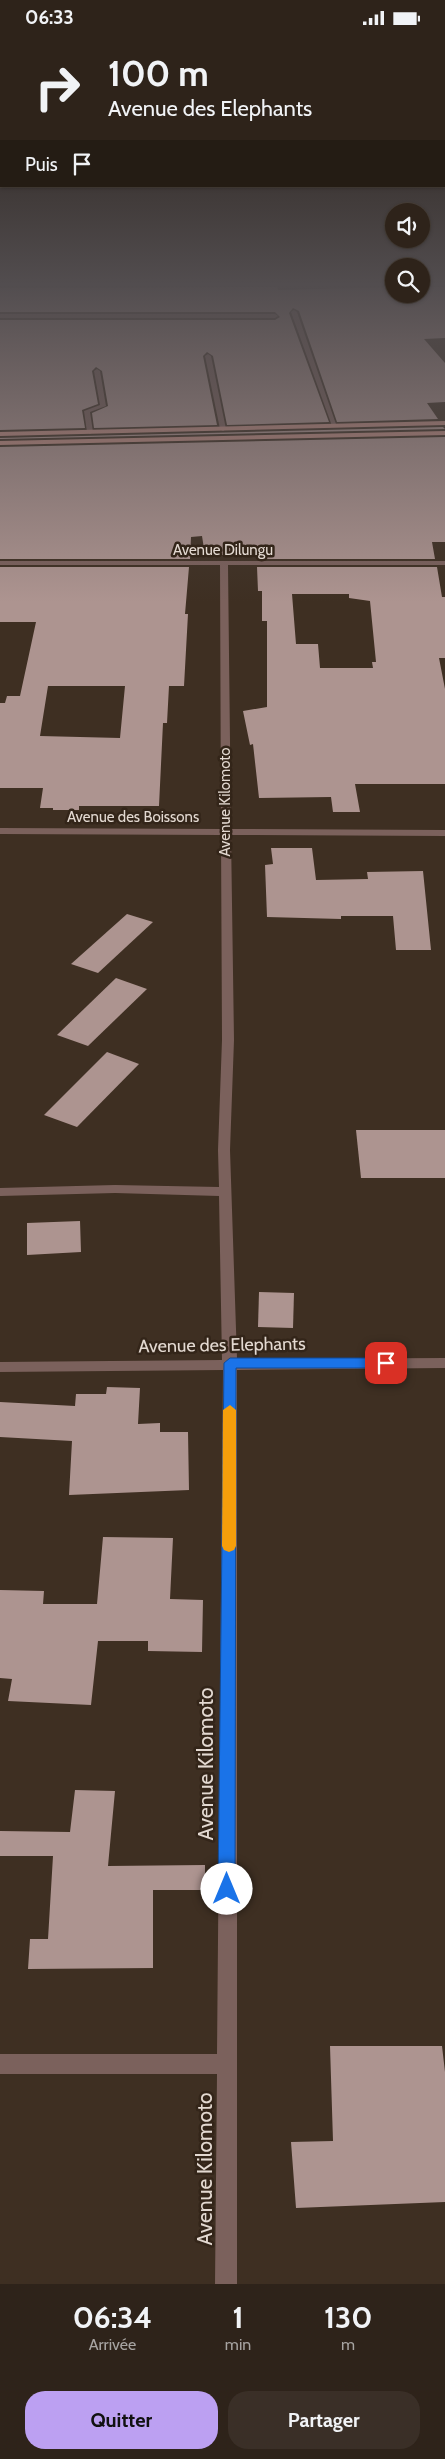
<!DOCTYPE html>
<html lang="fr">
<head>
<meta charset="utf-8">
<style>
	:root { --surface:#2e231a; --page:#3a2f27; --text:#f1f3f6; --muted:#a7a4a2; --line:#494039; --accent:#bca0f2 }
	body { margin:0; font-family:Cabin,sans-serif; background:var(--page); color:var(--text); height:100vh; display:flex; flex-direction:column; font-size:19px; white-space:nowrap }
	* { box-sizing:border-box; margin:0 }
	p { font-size:16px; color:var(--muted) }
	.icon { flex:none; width:28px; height:28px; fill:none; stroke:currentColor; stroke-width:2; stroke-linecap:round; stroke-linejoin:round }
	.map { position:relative; height:2249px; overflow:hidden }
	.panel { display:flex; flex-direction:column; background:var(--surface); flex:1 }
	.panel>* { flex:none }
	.banner { position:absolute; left:0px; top:0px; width:445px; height:152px; box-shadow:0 1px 4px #0004,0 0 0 1px var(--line); background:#2e231a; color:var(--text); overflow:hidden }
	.fabs { position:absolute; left:385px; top:168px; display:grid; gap:10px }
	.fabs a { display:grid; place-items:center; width:45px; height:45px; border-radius:50%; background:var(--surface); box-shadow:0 1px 4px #0004,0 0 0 1px var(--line); font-size:25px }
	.pin { position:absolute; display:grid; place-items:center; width:42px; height:42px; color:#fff; margin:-21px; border-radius:10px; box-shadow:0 2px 8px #0006 }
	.me { position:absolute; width:55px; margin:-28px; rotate:0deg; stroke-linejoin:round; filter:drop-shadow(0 0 4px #0008) }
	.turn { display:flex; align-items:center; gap:18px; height:105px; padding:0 25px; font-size:22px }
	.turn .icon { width:65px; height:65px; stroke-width:2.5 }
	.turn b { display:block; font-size:35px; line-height:42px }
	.then { display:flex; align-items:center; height:48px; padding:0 25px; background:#0003; gap:10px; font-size:19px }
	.eta { display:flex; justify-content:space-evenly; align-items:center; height:85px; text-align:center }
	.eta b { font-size:30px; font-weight:700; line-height:35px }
	.button { display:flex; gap:10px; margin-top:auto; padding:10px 25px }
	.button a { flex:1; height:58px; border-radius:20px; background:var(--accent); color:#111; font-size:20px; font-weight:700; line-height:58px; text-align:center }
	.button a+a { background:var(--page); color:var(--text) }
	.status { display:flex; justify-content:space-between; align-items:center; height:35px; padding:0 25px; background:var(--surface); direction:ltr }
	.status svg { height:14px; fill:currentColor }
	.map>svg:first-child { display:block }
	.building { fill:#ad9490; fill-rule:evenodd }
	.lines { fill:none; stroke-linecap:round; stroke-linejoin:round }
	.minor { fill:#7b615c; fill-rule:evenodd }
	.major { fill:#c28e84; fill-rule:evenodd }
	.route { fill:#1a73e8; stroke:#114b97 }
	.slow { fill:#f59e0b }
	.labels { text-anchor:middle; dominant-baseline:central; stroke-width:5; stroke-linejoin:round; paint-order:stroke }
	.far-street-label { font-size:15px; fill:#e3d9d1; stroke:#332519 }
	.street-label { font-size:18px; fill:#e3d9d1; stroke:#332519 }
	.near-street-label { font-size:21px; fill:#e3d9d1; stroke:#332519 }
</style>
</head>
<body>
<div class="status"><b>06:33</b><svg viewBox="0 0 49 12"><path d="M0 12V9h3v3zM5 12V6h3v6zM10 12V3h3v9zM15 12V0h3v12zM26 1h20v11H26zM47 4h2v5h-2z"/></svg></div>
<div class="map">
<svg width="445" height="2249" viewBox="0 0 445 2249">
	<rect width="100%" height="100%" fill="#3e2f22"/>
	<g class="building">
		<path d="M277 252 278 255 394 252V259H421V252H445V303L424 304 445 328V367L427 368 438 384 337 387 299 276 293 273 289 278 329 387 227 390 213 321 207 317 203 321 217 390 94 393 92 378 108 371 102 336 96 332 92 336 98 369 82 375 85 393 0 395V285H275L280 282 275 277H0V253Z"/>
		<path d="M443 392 445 394 0 404V403Z"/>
		<path d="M445 402V507H432L435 524H257V520H205L202 501 191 502 190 524H0V412Z"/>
		<path d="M0 532H189L185 579H188L184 651H169L167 688H163L159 771H79V775H53V773H40L43 753H0V668H5L7 661H20L36 587H0ZM48 651H125L120 703 40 701Z"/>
		<path d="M257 532H437L442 562H445V623H439L445 654V749H355L360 777H333L331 762 259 763 253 709 250 710 243 676 267 672V586H262V556H258ZM292 559H349V563L370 566 376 627H372L373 633H320L318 609H296Z"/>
		<path d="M271 813H312L316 845 368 844 367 837 423 836 431 915H396L393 881H341V884L267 882 265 830 273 829Z"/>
		<path d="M127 879 153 887 98 938 71 929Z"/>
		<path d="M116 943 147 954 88 1011 57 1000Z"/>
		<path d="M107 1017 139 1029 77 1092 44 1080Z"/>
		<path d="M356 1095H445V1143H361Z"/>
		<path d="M80 1186 81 1217 27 1220V1188Z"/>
		<path d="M259 1257 294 1258 293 1293 258 1292Z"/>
		<path d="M107 1352 140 1353 138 1389 160 1388V1397H188L189 1455 69 1460 72 1406 0 1402V1367L75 1371 76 1359H106Z"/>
		<path d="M103 1502 173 1503 170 1564 203 1565 202 1617 148 1616V1606H98L91 1670 8 1666 12 1644 0 1643V1555L44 1556 43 1569H97Z"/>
		<path d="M75 1755 115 1756 108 1831 205 1830V1855H153V1933L28 1934 30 1904H48L53 1821H0V1796L70 1797Z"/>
		<path d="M330 2011H442L445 2037V2167L296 2173 291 2107 333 2106Z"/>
	</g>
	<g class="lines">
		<g class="minor">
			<path d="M294 275 297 277 337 392 332 391 291 277Z"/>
			<path d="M0 279H275L278 281 275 283H0Z"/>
			<path d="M208 319 211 321 226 394 223 396 220 394 205 321Z"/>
			<path d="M97 334 100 336 106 371 90 377 93 397 90 399 87 397 84 376 100 370 94 336Z"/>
			<path d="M0 526H445V530H228L231 794 445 795V801L231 800 234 1005 230 1115 237 1324 445 1323V1333L237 1335V2249H215L217 2039H0V2019H217L223 1335 0 1337V1327L222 1325 219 1161 115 1158 0 1161V1153L115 1150 219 1152 218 1115 222 1005 221 800 0 799V793L221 794 220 530H0Z"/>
		</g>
		<g class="major">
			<path d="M445 386V390L0 401V397Z"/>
			<path d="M445 396V400L0 410V406Z"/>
		</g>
	</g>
	<linearGradient id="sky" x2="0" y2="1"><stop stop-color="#221a13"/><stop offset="0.44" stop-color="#524d4f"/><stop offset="1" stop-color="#524d4f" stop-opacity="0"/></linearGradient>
	<rect width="445" height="567" fill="url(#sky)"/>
	<path class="route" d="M230 1323H386L393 1328 386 1333H236L235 1854 233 1860 227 1862 221 1860 218 1854 224 1328Z"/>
	<path class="slow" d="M230 1370 236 1375V1511L234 1515 229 1517 224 1515 222 1511 223 1375Z"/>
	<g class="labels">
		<g class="far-street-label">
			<text x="223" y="515">Avenue Dilungu</text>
			<text transform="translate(225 767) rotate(-90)">Avenue Kilomoto</text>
			<text x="133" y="782">Avenue des Boissons</text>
		</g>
		<g class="street-label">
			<text transform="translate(222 1310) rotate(-1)">Avenue des Elephants</text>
		</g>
		<g class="near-street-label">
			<text transform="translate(205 1729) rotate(-90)">Avenue Kilomoto</text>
			<text transform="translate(204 2134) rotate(-90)">Avenue Kilomoto</text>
		</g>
	</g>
</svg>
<div class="fabs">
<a><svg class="icon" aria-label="sound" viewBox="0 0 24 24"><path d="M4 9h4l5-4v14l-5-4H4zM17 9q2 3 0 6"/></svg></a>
<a><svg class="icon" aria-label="search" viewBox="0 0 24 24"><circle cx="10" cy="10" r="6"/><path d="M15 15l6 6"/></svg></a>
</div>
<div class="pin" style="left:386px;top:1328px;background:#d93025"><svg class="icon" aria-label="arrive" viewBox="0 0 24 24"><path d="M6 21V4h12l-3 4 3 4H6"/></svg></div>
<svg class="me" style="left:227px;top:1854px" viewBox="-20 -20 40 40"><circle r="19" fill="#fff"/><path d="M0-13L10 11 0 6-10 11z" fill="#1a73e8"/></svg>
<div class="banner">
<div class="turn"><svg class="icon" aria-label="right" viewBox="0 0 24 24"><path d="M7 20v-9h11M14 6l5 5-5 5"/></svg><div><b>100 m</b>Avenue des Elephants</div></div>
<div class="then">Puis<svg class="icon" aria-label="arrive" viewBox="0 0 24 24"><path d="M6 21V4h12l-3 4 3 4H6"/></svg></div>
</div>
</div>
<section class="panel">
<div class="eta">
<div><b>06:34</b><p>Arrivée</p></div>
<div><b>1</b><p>min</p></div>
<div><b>130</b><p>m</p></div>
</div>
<div class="button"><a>Quitter</a><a>Partager</a></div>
</section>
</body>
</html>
